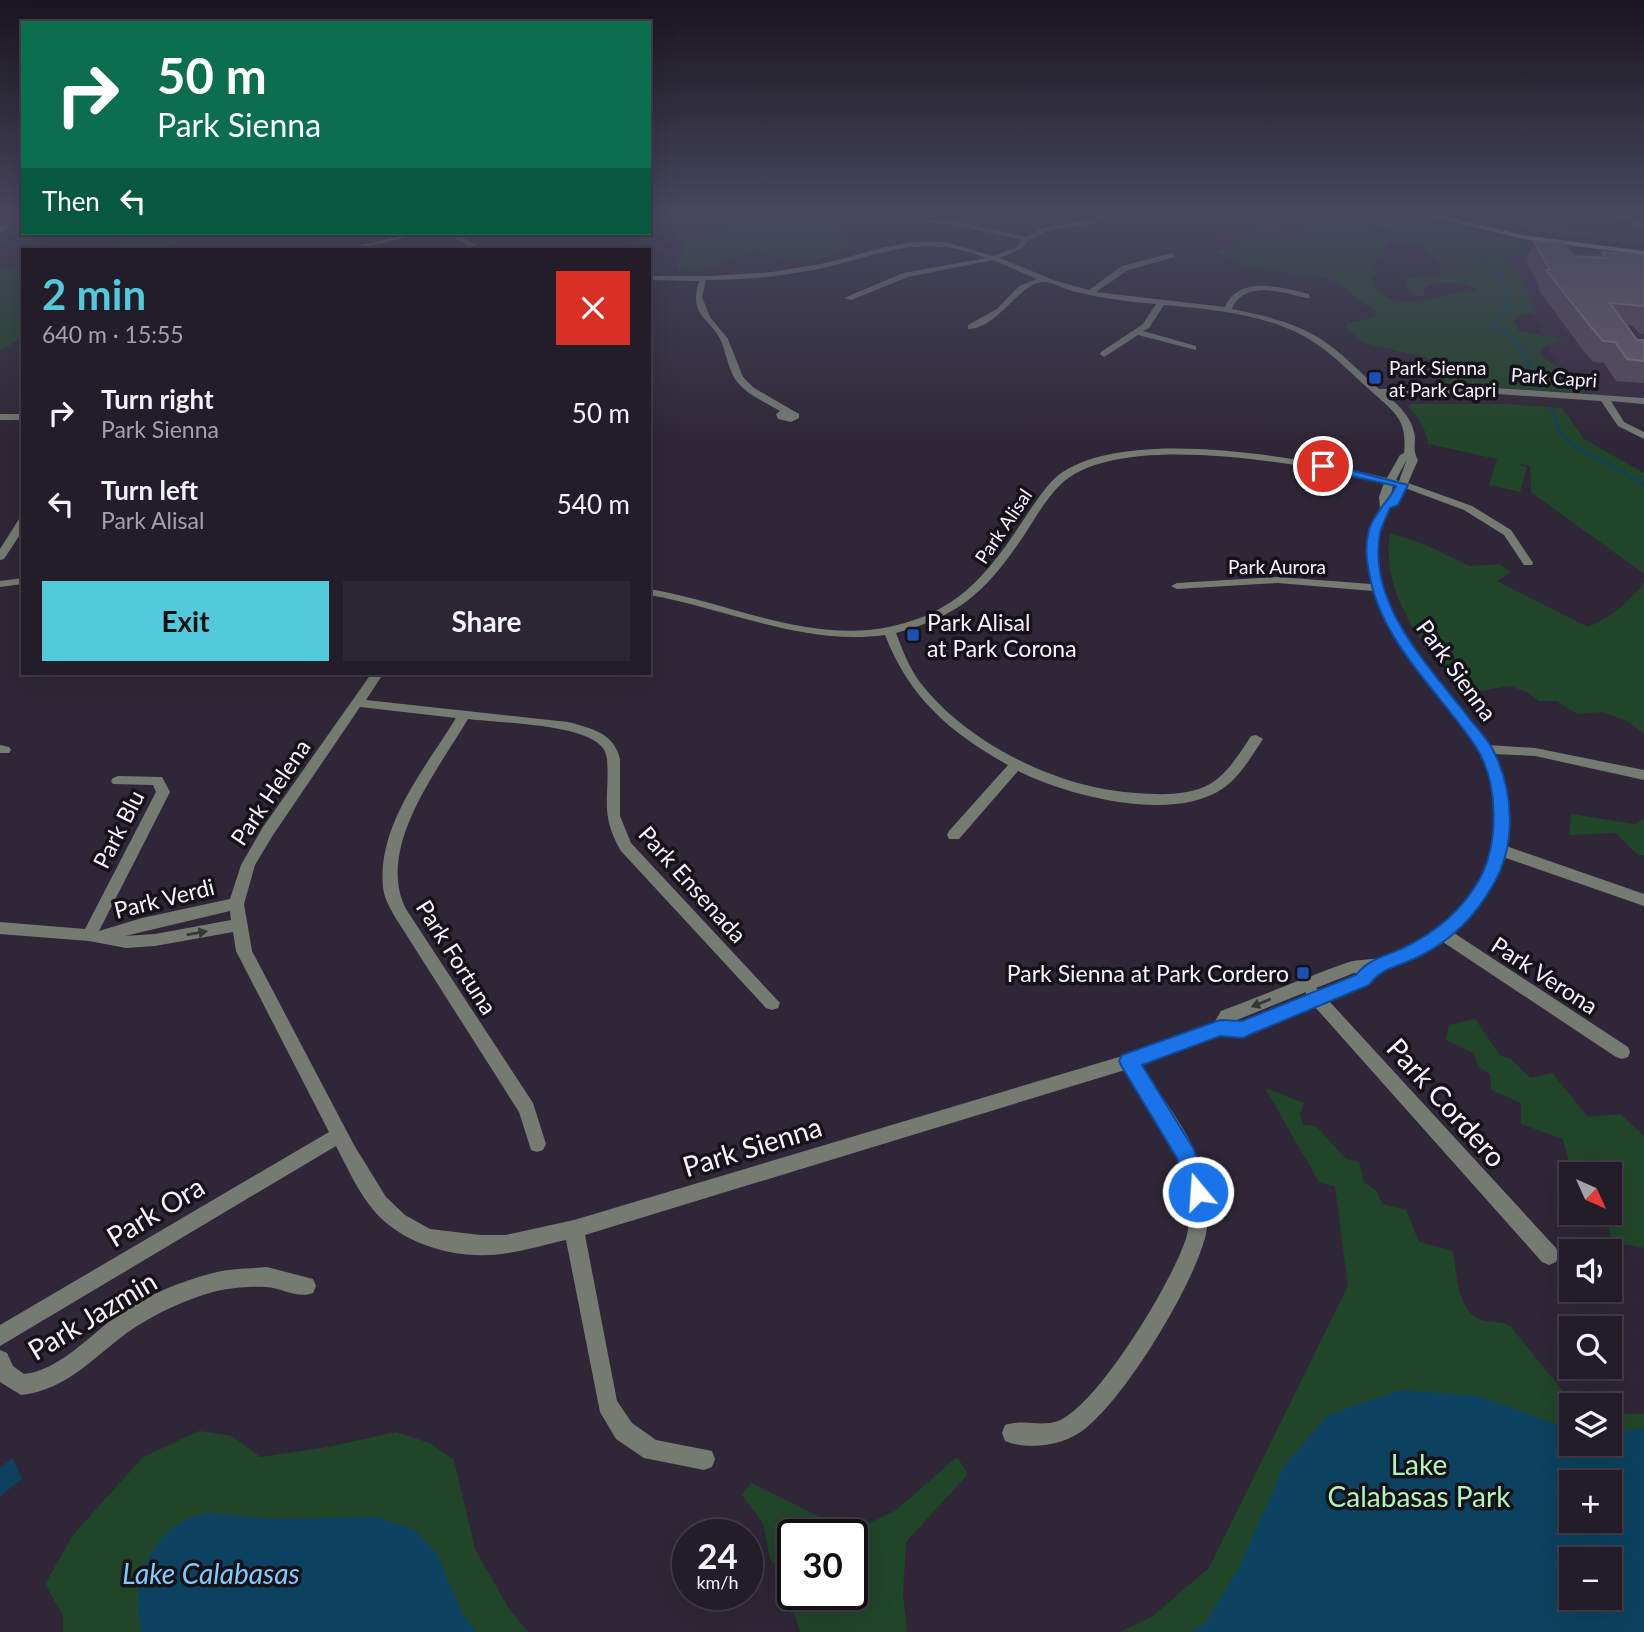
<!DOCTYPE html>
<html lang="en">
<head>
<meta charset="utf-8">
<style>
	:root { --surface:#231d29; --page:#2b2631; --text:#f1f3f6; --muted:#a3a2a8; --line:#403b46; --accent:#53cadc }
	body { margin:0; font-family:Lato,sans-serif; background:var(--page); color:var(--text); height:100vh; display:flex; flex-direction:column; font-size:26px; white-space:nowrap }
	* { box-sizing:border-box; margin:0 }
	p { font-size:23px; color:var(--muted) }
	.icon { flex:none; width:38px; height:38px; fill:none; stroke:currentColor; stroke-width:2; stroke-linecap:round; stroke-linejoin:round }
	.map { position:relative; flex:1; overflow:hidden }
	.details { position:absolute; left:21px; top:248px; width:630px; height:427px; display:flex; flex-direction:column; background:var(--surface); border-radius:0px; box-shadow:0 7px 28px #0002,0 0 0 2px var(--line) }
	.details>* { flex:none }
	.top-card { position:absolute; left:21px; top:21px; width:630px; height:214px; border-radius:0px; box-shadow:0 7px 28px #0002,0 0 0 2px var(--line); background:#0b6e4f; color:#fff; overflow:hidden }
	.needle { width:46px; rotate:135deg }
	.controls { position:absolute; left:1559px; top:1162px; display:grid; gap:14px }
	.controls a { display:grid; place-items:center; width:63px; height:63px; border-radius:0px; background:var(--surface); box-shadow:0 7px 28px #0002,0 0 0 2px var(--line); font-size:35px }
	.speed { position:absolute; left:672px; top:1519px; display:flex; gap:14px; font-size:35px; font-weight:700; text-align:center }
	.speed>* { display:grid; place-content:center; width:91px; height:91px; border-radius:50%; background:var(--surface); box-shadow:0 7px 28px #0002,0 0 0 2px var(--line); line-height:1 }
	.speed small { font-size:18px; font-weight:400 }
	.speed .limit { border:4px solid #111; border-radius:10px; background:#fff; color:#111 }
	.pin { position:absolute; display:grid; place-items:center; width:60px; height:60px; color:#fff; margin:-30px; border:4px solid #fff; border-radius:50%; box-shadow:0 2px 7px #0007 }
	.me { position:absolute; width:77px; margin:-38px; rotate:342deg; stroke-linejoin:round; filter:drop-shadow(0 0 5px #0008) }
	.turn { display:flex; align-items:center; gap:24px; height:147px; padding:0 21px; font-size:32px }
	.turn .icon { width:91px; height:91px; stroke-width:2.5 }
	.turn b { display:block; font-size:49px; line-height:60px }
	.then { display:flex; align-items:center; height:66px; padding:0 21px; background:#0003; gap:14px; font-size:26px }
	.round { display:grid; place-items:center; flex:none; width:74px; height:74px; border-radius:0px; background:var(--page) }
	.summary { display:flex; align-items:center; justify-content:space-between; height:119px; padding:0 21px }
	h1 { font-size:42px; font-weight:700; line-height:52px; color:var(--accent) }
	.button { display:flex; gap:14px; margin-top:auto; padding:14px 21px }
	.button a { flex:1; height:80px; border-radius:0px; background:var(--accent); color:#111; font-size:28px; font-weight:700; line-height:80px; text-align:center }
	.button a+a { background:var(--page); color:var(--text) }
	ul { padding:0; list-style:none }
	li { display:flex; align-items:center; gap:21px; height:91px; padding:0 21px }
	li div { flex:1 }
	li b { display:block; font-size:26px }
	li em { font-style:normal }
	.map>svg:first-child { display:block }
	.built { fill:#372b42 }
	.green { fill:#214528; fill-rule:evenodd }
	.water { fill:#0c425f; fill-rule:evenodd }
	.lines { fill:none; stroke-linecap:round; stroke-linejoin:round }
	.stream { stroke:#0c425f; stroke-width:2.5 }
	.street { fill:#767b72; fill-rule:evenodd }
	.secondary { fill:#a1a99a; fill-rule:evenodd }
	.wall { fill:#574c5d }
	.building { fill:#685e6e; stroke:#7f7585; stroke-width:2 }
	.oneway { fill:#373738 }
	.route { fill:#1a73e8; stroke:#114b97; stroke-width:2 }
	.transit-dot { fill:#1a4fb4; stroke:#151219; stroke-width:2.5 }
	.labels { text-anchor:middle; dominant-baseline:central; stroke-width:7; stroke-linejoin:round; paint-order:stroke }
	.far-poi-label { font-size:19px; fill:#f7f2fd; stroke:#151219; text-anchor:start }
	.far-street-label { font-size:19px; fill:#f7f2fd; stroke:#151219 }
	.poi-label { font-size:23px; fill:#f7f2fd; stroke:#151219; text-anchor:start }
	.street-label { font-size:23px; fill:#f7f2fd; stroke:#151219 }
	.near-street-label { font-size:28px; fill:#f7f2fd; stroke:#151219 }
	.near-park-label { font-size:28px; fill:#b1f3ba; stroke:#151219 }
	.near-water-label { font-size:28px; font-style:italic; fill:#7fcbfd; stroke:#151219 }
</style>
</head>
<body>
<div class="map">
<svg width="1644" height="1632" viewBox="0 0 1644 1632">
	<rect width="100%" height="100%" fill="#2f2737"/>
	<path class="built" d="M1494 238 1644 251V405L1574 400Z"/>
	<g class="green">
		<path d="M739 215C775 215 814 209 846 229V241L857 248 806 263 752 251 700 271 677 268 686 237 723 230Z"/>
		<path d="M1301 215C1314 215 1335 212 1347 216 1365 222 1372 239 1394 233L1393 230 1379 227 1364 217 1410 215 1569 252 1607 254 1602 258 1519 254 1504 258 1515 266C1517 277 1524 281 1528 291 1531 299 1532 305 1537 313L1521 315 1513 321 1520 331 1558 339 1559 342 1541 348V356L1565 372 1576 373 1586 389 1583 393 1445 384 1439 379V375L1427 370 1426 363 1430 361 1429 358 1364 343 1345 328 1348 323 1373 318 1377 312 1333 280 1248 266 1214 252 1239 246V243L1220 239 1222 235H1259L1250 227 1267 218 1275 219 1278 229 1301 237ZM1392 240 1421 247 1438 261 1441 276 1407 278 1406 286C1409 294 1418 298 1426 295L1422 290C1437 279 1462 281 1477 290 1471 292 1463 291 1456 293 1432 299 1382 315 1373 279L1377 272 1373 266Z"/>
		<path d="M1463 215H1518L1573 230 1641 235 1644 245 1541 232Z"/>
		<path d="M131 233H189L169 250H107L119 246Z"/>
		<path d="M23 267V337L0 351V270Z"/>
		<path d="M1410 404H1507L1562 408 1584 439 1644 473V574L1531 492 1530 466 1514 463 1527 467 1520 492 1489 485 1497 459 1428 444C1426 428 1419 418 1408 407Z"/>
		<path d="M1390 533 1424 544 1469 566 1499 564 1511 572 1497 581 1588 627C1612 616 1628 604 1644 582V734L1629 722 1603 712 1577 714 1557 701H1539L1527 692 1510 686 1480 691 1457 689C1423 642 1380 595 1390 533Z"/>
		<path d="M1571 814 1635 824 1644 818V855H1638L1616 833 1569 835Z"/>
		<path d="M1475 1019 1500 1055 1511 1059 1530 1078 1552 1073 1588 1117 1620 1114 1644 1136V1248L1612 1242 1605 1213H1610V1174H1572L1563 1139 1521 1124V1103L1491 1090 1490 1074 1478 1067 1474 1053 1446 1040 1449 1025Z"/>
		<path d="M1265 1088 1304 1103 1300 1114 1303 1125 1316 1126 1346 1159 1359 1162 1364 1182 1376 1190 1382 1204 1406 1210 1419 1242 1453 1251C1457 1273 1456 1307 1479 1319 1489 1324 1501 1319 1511 1327L1574 1405H1572V1444H1610V1414H1644V1632H1120L1153 1616 1209 1568 1348 1286 1335 1187 1319 1182ZM1572 1482H1610V1521H1572ZM1572 1559H1610V1598H1572Z"/>
		<path d="M199 1431 232 1436 260 1457 328 1447 396 1432 430 1443 454 1460 475 1549 509 1609 528 1632H63V1616L45 1584 73 1535 143 1457Z"/>
		<path d="M957 1457 968 1474 906 1542 903 1595 907 1632H800L782 1572 770 1558 763 1523 742 1495 751 1483 850 1532 895 1511ZM793 1535H852V1594H793Z"/>
	</g>
	<g class="water">
		<path d="M1400 1390 1479 1396 1571 1430 1572 1444H1610V1434L1644 1428V1632H1191L1206 1622 1240 1565 1284 1466 1328 1415ZM1572 1482H1610V1521H1572ZM1572 1559H1610V1598H1572Z"/>
		<path d="M13 1458 22 1479 0 1496V1468Z"/>
		<path d="M208 1513 271 1519 376 1517 414 1529 437 1554 463 1615 477 1632H141C140 1622 137 1610 138 1599 141 1557 166 1520 208 1513Z"/>
	</g>
	<g class="lines">
		<g class="stream">
			<path d="M1426 224C1456 250 1507 256 1509 305L1492 325 1515 340 1528 361"/>
			<path d="M1528 363 1539 388"/>
			<path d="M1551 409 1562 435 1576 447 1644 484"/>
		</g>
		<g class="street">
			<path d="M1100 215H1109L1094 223 1047 231 1029 240 1021 249 1000 258 1056 281 1089 290 1122 266 1172 253 1175 257 1128 270 1096 292 1225 307C1239 275 1282 287 1309 294V298H1306C1282 292 1244 280 1232 309 1262 315 1294 322 1321 339 1342 353 1360 372 1379 389L1482 387 1644 398V404L1611 401 1624 422 1644 432V439L1618 426 1601 401 1482 393 1386 394C1399 406 1413 418 1415 437 1415 446 1413 452 1418 460L1408 483 1472 506 1511 530 1533 563 1532 565H1524L1504 535 1464 510 1405 488 1398 505 1390 508C1386 519 1380 527 1378 538 1366 617 1448 686 1488 745L1535 748 1644 770V780L1535 756 1493 754C1505 784 1511 814 1506 846L1644 894V906L1503 857C1494 887 1477 912 1454 933L1628 1047 1630 1052 1628 1057 1622 1059 1616 1057 1443 942 1414 959 1377 972 1368 985 1329 1001 1556 1248 1559 1255 1556 1262 1549 1265 1542 1262 1315 1007 1243 1037 1220 1035 1140 1064C1167 1106 1206 1150 1208 1202 1208 1212 1208 1224 1206 1234 1194 1285 1127 1395 1086 1428 1066 1445 1030 1451 1005 1441L1002 1433 1005 1425C1022 1419 1041 1427 1058 1421 1098 1406 1176 1276 1187 1235 1190 1221 1190 1205 1188 1192 1182 1146 1149 1108 1125 1070L585 1235 617 1401 632 1423 656 1440 712 1451 715 1459 712 1467 704 1470 644 1458 616 1439 600 1412 566 1240C547 1244 528 1250 508 1253 462 1261 406 1247 375 1212 359 1194 347 1167 336 1146L0 1346V1325L329 1132 236 951 233 932 155 946 126 948 89 941 0 934V922L85 929 156 792 153 785 113 784 111 781 113 778 118 776 162 777 170 792 99 931 142 918 230 899 241 865 263 827 371 674H383L366 700 568 722C591 728 614 733 620 759V816L631 843 780 1003 778 1008 772 1010 766 1008 621 851C599 812 610 799 607 759 606 754 605 749 600 745 579 724 499 723 468 719 438 770 375 848 406 909L533 1103 546 1144 543 1150 537 1152 531 1150 519 1112 395 917C390 908 384 898 383 887 377 825 426 767 456 718L360 707 273 835 255 865 244 904 252 951 354 1145 386 1197 405 1215 430 1229 480 1235H506L574 1220 1129 1054 1214 1023 1221 1011C1263 995 1304 978 1346 963 1359 958 1374 961 1388 956 1440 940 1484 893 1493 839 1497 811 1492 775 1478 751 1468 732 1453 715 1440 699 1413 666 1387 632 1373 591L1278 583 1177 589 1171 586 1177 583 1278 577 1371 584 1367 543 1370 529 1380 508 1379 497 1384 483C1312 465 1117 428 1060 485 1045 500 1034 520 1023 537 985 592 961 615 896 633 902 649 909 667 919 681 966 743 1059 789 1136 793 1159 795 1189 796 1210 784 1228 773 1240 753 1251 736L1256 735 1263 739C1251 757 1240 777 1222 789 1172 823 1068 796 1018 771L959 839H949L947 835 949 831 1008 765C950 733 909 697 885 635 804 646 728 609 649 595V589C728 602 812 645 893 626 953 613 985 578 1018 528 1029 512 1039 495 1052 481 1112 421 1311 459 1387 478L1400 455 1404 453C1408 419 1393 411 1371 391 1353 375 1337 358 1318 345 1273 314 1216 310 1164 305L1149 328 1143 331 1196 346V350L1138 335 1104 357 1100 354 1101 352 1143 324 1156 304C1129 302 1102 298 1076 292 1066 290 1055 283 1045 282 1021 280 998 329 968 329V325L997 309 1019 286 1037 279 993 260 908 277 851 300 844 298 903 273 986 258C918 231 879 257 813 270 778 277 742 280 706 280L702 297 710 317 728 339 743 377 754 388 799 414V418L791 422 778 419 776 414 780 411C765 402 745 394 735 379 729 369 726 355 722 343 710 316 688 318 699 281L649 280V276H711L772 272 826 263 881 248 912 242H945L993 256 1017 247 1022 240 956 225 925 222 928 220 956 221 1026 237 1043 228 1092 219ZM1407 459 1399 481 1396 480ZM1393 485 1396 486 1390 501ZM230 911 231 920 155 934 125 936ZM1354 973H1358L1320 991 1316 988ZM1306 992V996L1242 1023 1232 1022Z"/>
			<path d="M1615 215H1625L1644 224V228Z"/>
			<path d="M7 225 9 228 0 231V227Z"/>
			<path d="M413 233H424L354 250H342Z"/>
			<path d="M447 233H455L484 250H475Z"/>
			<rect x="0" y="414" width="23" height="6"/>
			<path d="M23 518V530L4 559 0 560V549L19 519Z"/>
			<path d="M23 578V584L0 587V581Z"/>
			<path d="M0 745 9 747 11 750 9 753H0Z"/>
			<path d="M267 1267 313 1279 316 1286 313 1293C298 1299 282 1288 266 1287 250 1286 228 1288 213 1292 187 1299 157 1313 134 1328 97 1353 69 1390 21 1395L0 1382V1350L7 1353 13 1366 24 1374C60 1370 90 1335 119 1314 143 1297 184 1280 213 1273 230 1268 250 1269 267 1267Z"/>
		</g>
		<path class="secondary" d="M1424 215H1438L1523 235 1644 251V255L1523 239Z"/>
	</g>
	<path class="wall" d="M1534 241 1573 256 1600 258 1602 252 1644 255V334L1639 333 1633 326 1626 325 1637 340H1644V383L1616 381 1604 363 1593 362 1582 349 1538 289 1539 286 1526 260Z"/>
	<path class="building" d="M1534 241 1563 243 1573 256 1607 258 1602 252 1644 255V306L1610 303 1637 340H1644V361L1627 359 1615 342 1603 341 1592 328 1546 270H1550Z"/>
	<defs><path id="oneway-solid" d="M-6-.8H1V-3.2L6.5 0L1 3.2V.8H-6Z" transform="scale(1.75)"/></defs>
	<g class="oneway">
		<use href="#oneway-solid" transform="translate(197 933) rotate(-10)"/>
		<use href="#oneway-solid" transform="translate(1261 1003) rotate(158)"/>
	</g>
	<linearGradient id="sky" x2="0" y2="1"><stop stop-color="#1a151e"/><stop offset="0.48" stop-color="#47475e"/><stop offset="1" stop-color="#47475e" stop-opacity="0"/></linearGradient>
	<rect width="1644" height="444" fill="url(#sky)"/>
	<path class="route" d="M1323 463 1408 485 1398 505 1390 508C1387 516 1382 525 1380 533 1367 603 1427 664 1466 714 1474 725 1485 736 1492 748 1514 790 1517 844 1493 885 1475 917 1451 941 1418 957 1398 967 1382 967 1369 985L1249 1035 1243 1038 1220 1036 1142 1065 1193 1148 1209 1192 1206 1200 1198 1203 1191 1200 1177 1158 1122 1067 1119 1061 1122 1055 1220 1020 1242 1021 1356 975C1369 958 1387 956 1405 947 1436 932 1462 910 1479 880 1499 844 1499 783 1476 747 1439 691 1380 642 1369 572 1366 559 1365 544 1369 530 1374 512 1388 503 1396 486L1319 469 1318 466Z"/>
	<g class="transit-dot">
		<rect x="1368" y="371" width="14" height="14" rx="3.5"/>
		<rect x="906" y="628" width="14" height="14" rx="3.5"/>
		<rect x="1296" y="966" width="14" height="14" rx="3.5"/>
	</g>
	<g class="labels">
		<g class="far-poi-label">
			<text x="1389" y="367">Park Sienna<tspan x="1389" dy="22">at Park Capri</tspan></text>
		</g>
		<g class="far-street-label">
			<text transform="translate(1554 377) rotate(4)">Park Capri</text>
			<text transform="translate(1003 526) rotate(-56)">Park Alisal</text>
			<text x="1277" y="566">Park Aurora</text>
		</g>
		<g class="poi-label">
			<text x="927" y="622">Park Alisal<tspan x="927" dy="26">at Park Corona</tspan></text>
			<text x="1289" y="973" text-anchor="end">Park Sienna at Park Cordero</text>
		</g>
		<g class="street-label">
			<text transform="translate(1457 670) rotate(54)">Park Sienna</text>
			<text transform="translate(270 792) rotate(-56)">Park Helena</text>
			<text transform="translate(118 829) rotate(-63)">Park Blu</text>
			<text transform="translate(693 884) rotate(48)">Park Ensenada</text>
			<text transform="translate(164 898) rotate(-14)">Park Verdi</text>
			<text transform="translate(457 957) rotate(58)">Park Fortuna</text>
			<text transform="translate(1545 975) rotate(33)">Park Verona</text>
		</g>
		<g class="near-street-label">
			<text transform="translate(1447 1102) rotate(48)">Park Cordero</text>
			<text transform="translate(752 1146) rotate(-17)">Park Sienna</text>
			<text transform="translate(155 1211) rotate(-31)">Park Ora</text>
			<text transform="translate(92 1315) rotate(-31)">Park Jazmin</text>
		</g>
		<g class="near-park-label">
			<text x="1419" y="1464">Lake<tspan x="1419" dy="32">Calabasas Park</tspan></text>
		</g>
		<g class="near-water-label">
			<text x="211" y="1573">Lake Calabasas</text>
		</g>
	</g>
</svg>
<div class="controls">
<a><svg class="needle" viewBox="-14 -14 28 28"><path d="M0-13l5 13h-10z" fill="#e53935"/><path d="M0 13l5-13h-10z" fill="#a3a2a8"/></svg></a>
<a><svg class="icon" aria-label="sound" viewBox="0 0 24 24"><path d="M4 9h4l5-4v14l-5-4H4zM17 9q2 3 0 6"/></svg></a>
<a><svg class="icon" aria-label="search" viewBox="0 0 24 24"><circle cx="10" cy="10" r="6"/><path d="M15 15l6 6"/></svg></a>
<a><svg class="icon" aria-label="layers" viewBox="0 0 24 24"><path d="M12 4l9 5-9 5-9-5zM3 14l9 5 9-5"/></svg></a>
<a>+</a>
<a>−</a>
</div>
<div class="speed"><div>24<small>km/h</small></div><div class="limit">30</div></div>
<div class="pin" style="left:1323px;top:466px;background:#d93025"><svg class="icon" aria-label="arrive" viewBox="0 0 24 24"><path d="M6 21V4h12l-3 4 3 4H6"/></svg></div>
<svg class="me" style="left:1198px;top:1192px" viewBox="-20 -20 40 40"><circle r="17" fill="#1a73e8" stroke="#fff" stroke-width="3"/><path d="M0-11L8 9 0 5-8 9z" fill="#fff"/></svg>
<div class="top-card">
<div class="turn"><svg class="icon" aria-label="right" viewBox="0 0 24 24"><path d="M7 20v-9h11M14 6l5 5-5 5"/></svg><div><b>50 m</b>Park Sienna</div></div>
<div class="then">Then<svg class="icon" aria-label="left" viewBox="0 0 24 24"><path d="M17 20v-9H6M10 6l-5 5 5 5"/></svg></div>
</div>
<section class="details">
<div class="summary"><div><h1>2 min</h1><p>640 m · 15:55</p></div><a class="round" style="background:#d93025;color:#fff"><svg class="icon" aria-label="close" viewBox="0 0 24 24"><path d="M6 6l12 12M18 6L6 18"/></svg></a></div>
<ul>
<li><svg class="icon" aria-label="right" viewBox="0 0 24 24"><path d="M7 20v-9h11M14 6l5 5-5 5"/></svg><div><b>Turn right</b><p>Park Sienna</p></div><em>50 m</em></li>
<li><svg class="icon" aria-label="left" viewBox="0 0 24 24"><path d="M17 20v-9H6M10 6l-5 5 5 5"/></svg><div><b>Turn left</b><p>Park Alisal</p></div><em>540 m</em></li>
</ul>
<div class="button"><a>Exit</a><a>Share</a></div>
</section>
</div>
</body>
</html>
